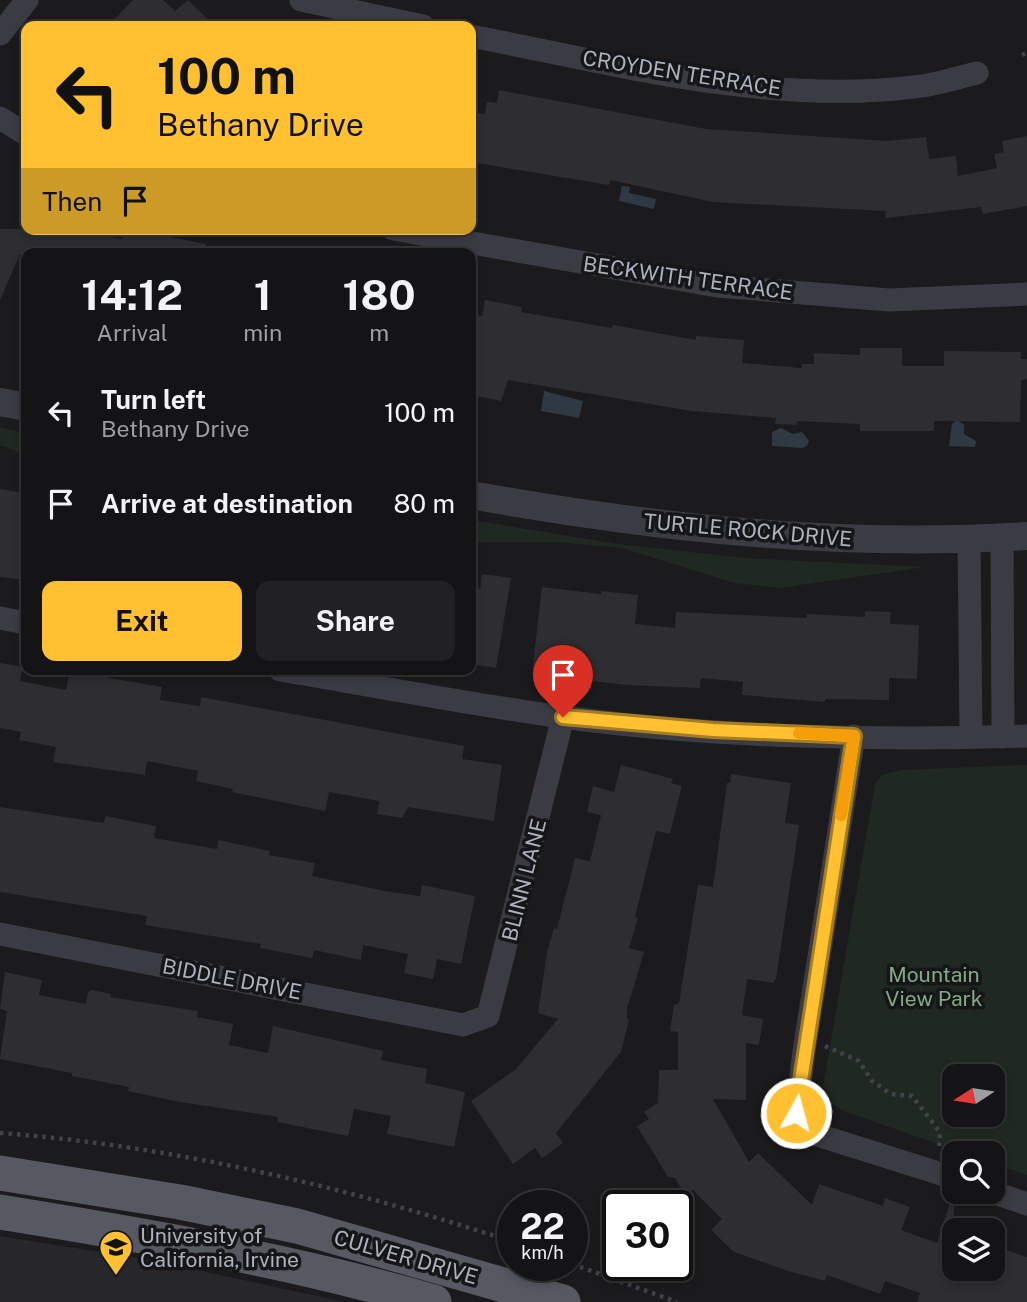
<!DOCTYPE html>
<html lang="en">
<head>
<meta charset="utf-8">
<style>
	:root { --surface:#141416; --page:#212123; --text:#f1f3f6; --muted:#9d9ea1; --line:#333335; --accent:#ffc131 }
	body { margin:0; font-family:"Public Sans",sans-serif; background:var(--page); color:var(--text); height:100vh; display:flex; flex-direction:column; font-size:26px; white-space:nowrap }
	* { box-sizing:border-box; margin:0 }
	p { font-size:23px; color:var(--muted) }
	.icon { flex:none; width:38px; height:38px; fill:none; stroke:currentColor; stroke-width:2; stroke-linecap:round; stroke-linejoin:round }
	.map { position:relative; flex:1; overflow:hidden }
	.panel { position:absolute; left:21px; top:248px; width:455px; height:427px; display:flex; flex-direction:column; background:var(--surface); border-radius:14px; box-shadow:0 4px 10px #0003,0 0 0 2px var(--line) }
	.panel>* { flex:none }
	.guide { position:absolute; left:21px; top:21px; width:455px; height:214px; border-radius:14px; box-shadow:0 4px 10px #0003,0 0 0 2px var(--line); background:#ffc131; color:#111; overflow:hidden }
	.needle { width:46px; rotate:258deg }
	.buttons { position:absolute; left:942px; top:1064px; display:grid; gap:14px }
	.buttons a { display:grid; place-items:center; width:63px; height:63px; border-radius:14px; background:var(--surface); box-shadow:0 4px 10px #0003,0 0 0 2px var(--line); font-size:35px }
	.speed { position:absolute; left:497px; top:1190px; display:flex; gap:14px; font-size:35px; font-weight:700; text-align:center }
	.speed>* { display:grid; place-content:center; width:91px; height:91px; border-radius:50%; background:var(--surface); box-shadow:0 4px 10px #0003,0 0 0 2px var(--line); line-height:1 }
	.speed small { font-size:18px; font-weight:400 }
	.speed .limit { border:4px solid #111; border-radius:10px; background:#fff; color:#111 }
	.pin { position:absolute; display:grid; place-items:center; width:60px; height:60px; color:#fff; margin:-72px -30px; border-radius:50% 50% 50% 0; rotate:-45deg; box-shadow:0 0 7px #0007 }
	.pin .icon { rotate:45deg }
	.me { position:absolute; width:77px; margin:-38px; rotate:7deg; stroke-linejoin:round; filter:drop-shadow(0 0 5px #0008) }
	.turn { display:flex; align-items:center; gap:24px; height:147px; padding:0 21px; font-size:32px }
	.turn .icon { width:91px; height:91px; stroke-width:2.5 }
	.turn b { display:block; font-size:49px; line-height:60px }
	.then { display:flex; align-items:center; height:66px; padding:0 21px; background:#0003; gap:14px; font-size:26px }
	.eta { display:flex; justify-content:space-evenly; align-items:center; height:119px; text-align:center }
	.eta b { font-size:42px; font-weight:700; line-height:49px }
	.primary-button { display:flex; gap:14px; margin-top:auto; padding:14px 21px }
	.primary-button a { flex:1; height:80px; border-radius:14px; background:var(--accent); color:#111; font-size:28px; font-weight:700; line-height:80px; text-align:center }
	.primary-button a+a { background:var(--page); color:var(--text) }
	ul { padding:0; list-style:none }
	li { display:flex; align-items:center; gap:21px; height:91px; padding:0 21px }
	li div { flex:1 }
	li b { display:block; font-size:26px }
	li em { font-style:normal }
	.map>svg:first-child { display:block }
	.built { fill:#27262b }
	.green { fill:#202921; fill-rule:evenodd }
	.water { fill:#2f3943 }
	.building { fill:#2e2e32 }
	.lines { fill:none; stroke-linecap:round; stroke-linejoin:round }
	.path { stroke:#41434a; stroke-width:4.5; stroke-dasharray:3.5 5; stroke-linecap:butt }
	.minor { stroke:#3b3c43; stroke-width:23 }
	.tertiary { stroke:#3b3c43; stroke-width:28 }
	.primary { stroke:#575962; stroke-width:35 }
	.route-casing { stroke:#a67d20; stroke-width:18 }
	.route { stroke:#ffc131; stroke-width:12 }
	.slow { stroke:#f59e0b; stroke-width:12 }
	.labels { text-anchor:middle; dominant-baseline:central; stroke-width:7; stroke-linejoin:round; paint-order:stroke }
	.street-label { font-size:21px; fill:#acb1be; stroke:#161619 }
	.park-label { font-size:21px; fill:#82aa86; stroke:#161619 }
	.poi-label { font-size:21px; fill:#acb1be; stroke:#161619; text-anchor:start }
</style>
</head>
<body>
<div class="map">
<svg width="1027" height="1302" viewBox="0 0 1027 1302">
	<rect width="100%" height="100%" fill="#1b1b1d"/>
	<path class="built" d="M0 1236 156 1261 344 1302H0Z"/>
	<g class="green">
		<path d="M0 428 26 433V455L0 445Z"/>
		<path d="M471 520 618 544 744 558 925 567 779 588 735 583 622 548 557 542H471Z"/>
		<path d="M1027 765V1175L992 1163V1153H963L844 1111 825 1100 822 1092 875 784 882 775 901 770ZM954 1076H992V1115H954Z"/>
	</g>
	<g class="water">
		<path d="M622 186 630 187 629 193 656 199 654 209 619 201Z"/>
		<path d="M544 391 583 401 579 418 541 411Z"/>
		<path d="M957 420 964 425V434L976 441 975 447 949 446 952 424Z"/>
		<path d="M781 428 793 434 802 432 809 441 807 446 802 448 772 446V432Z"/>
	</g>
	<g class="building">
		<path d="M133 0H163L175 11 188 0 215 26H108Z"/>
		<path d="M499 90 706 129 887 141 926 137 929 159 956 156 958 176 997 168 994 154 1004 152 1002 141 1027 136V206L983 214 981 207 886 218 885 211 713 202 610 180 609 185 471 162V112L485 114 487 102 497 103Z"/>
		<path d="M0 229H78V232L122 239 124 229H130L206 244V254H20L0 300Z"/>
		<path d="M485 300 522 307 521 312 612 328 613 325 696 340V336L744 340 742 363 802 368V364H814V353L860 355V348H902V366H944V351L1021 352V359H1027V379L1021 380 1020 422 934 421V431H860V424L797 421V425L775 424 776 418 692 411 508 380 501 401 471 395V314L482 316Z"/>
		<path d="M0 489 26 493V580L0 577Z"/>
		<path d="M482 574 511 578 496 668 471 664V587L480 589Z"/>
		<path d="M542 587 601 594V591L638 595 635 624 675 628 676 612 807 618V614L865 617V611L891 612 890 624 919 625 917 679 889 678V700L825 699V702L742 695 743 682 701 678 700 688 626 685 532 674Z"/>
		<path d="M0 663 23 667 20 681 66 690 70 671 162 687 160 700 200 706 201 697 464 746 462 759 502 765 494 821 408 807 402 818 377 814 379 801 329 792 325 811 232 792 233 789 196 781 198 771 147 761 145 775 53 762 56 747 19 740 21 732 0 728Z"/>
		<path d="M621 765 673 779 671 783 682 786 670 834 656 831 635 917 638 918 629 948 644 952 627 1009V1019L629 1020 621 1052 556 1133 563 1143 542 1158 535 1148 513 1164 471 1101 515 1070 558 1019 538 1013 547 952 554 928 557 929 575 858 590 861 601 815 587 812 593 786 614 792Z"/>
		<path d="M731 774 791 783 785 823 799 825 776 979 773 983 747 979 742 1015 763 1019 759 1045 746 1043V1100L713 1099 749 1162 758 1153 812 1205 819 1184 883 1206 885 1198 910 1207 901 1230 937 1243 950 1203H954V1269H992L996 1247 1027 1257V1302H917L920 1293 885 1281 880 1294 827 1275 825 1281 788 1271 734 1252 711 1230 722 1219 693 1190 685 1195 675 1178 668 1177 637 1126 649 1119 644 1112 658 1103 659 1070H678V1032L670 1031 674 1005 679 1003 698 885 713 887 727 783H730Z"/>
		<path d="M0 807 104 823 105 816 156 826 154 838 217 849 218 840 270 851 269 855 315 863 312 876 385 891 420 896 422 885 475 896 461 964 437 959 433 979 404 973 408 954 363 945 361 960 314 950 312 958 260 948 261 944 145 925 147 916 0 892Z"/>
		<path d="M5 972 42 980 39 995 86 1004 88 992 92 990 111 994 110 997 198 1011 197 1017 233 1024 229 1045 268 1053 273 1026 383 1051 381 1060 427 1069 425 1083 465 1092 454 1147 387 1134 391 1116 354 1109 348 1136 277 1122 278 1117 174 1101 128 1091 129 1087 72 1076V1073L0 1059 7 1011 0 1009Z"/>
	</g>
	<g class="lines">
		<g class="path">
			<path d="M1022 55 1027 53"/>
			<path d="M825 1046 859 1061 872 1081 891 1094 912 1096 940 1132 939 1150"/>
			<path d="M0 1133C174 1146 347 1187 513 1242"/>
			<path d="M572 1264 677 1302"/>
		</g>
		<g class="minor">
			<path d="M301 0 423 26"/>
			<path d="M0 34 27 0"/>
			<path d="M471 36C615 64 766 105 914 87 935 85 956 78 977 73"/>
			<path d="M0 118 26 134"/>
			<path d="M393 229 717 286 889 300 1027 294"/>
			<path d="M1002 537 1003 737"/>
			<path d="M969 538 971 737"/>
			<path d="M0 618 26 623"/>
			<path d="M280 670C374 686 468 704 562 717 710 737 878 741 1027 736"/>
			<path d="M854 736 804 1051 796 1118 805 1131 954 1178"/>
			<path d="M0 934 463 1025 488 1016 563 717"/>
			<path d="M992 1192 1027 1204"/>
		</g>
		<g class="tertiary">
			<path d="M0 402 26 407"/>
			<path d="M471 495C655 528 840 548 1027 536"/>
		</g>
		<g class="primary">
			<path d="M0 1173 180 1202 297 1226 563 1302"/>
			<path d="M0 1212C149 1236 288 1260 434 1302"/>
		</g>
	</g>
	<g class="lines">
		<defs>
			<path id="route" d="M563 717 713 730 854 736 796 1113"/>
		</defs>
		<use href="#route" class="route-casing"/>
		<use href="#route" class="route"/>
		<path class="slow" d="M799 733 854 736 841 815"/>
	</g>
	<defs>
		<symbol id="university-pin" viewBox="-11 -11 22 30"><path d="M0 17L-7.5 6A9.5 9.5 0 1 1 7.5 6Z" fill="#ffc131" stroke="#161619"/><path d="M0-5L7-2L0 1L-7-2ZM-4 1L0 2.5L4 1V4Q0 6-4 4Z" fill="#111"/></symbol>
	</defs>
	<g fill-rule="evenodd">
		<use href="#university-pin" x="97" y="1228" width="38" height="52"/>
	</g>
	<g class="labels">
		<g class="street-label">
			<text transform="translate(682 73) rotate(9)">CROYDEN TERRACE</text>
			<text transform="translate(688 278) rotate(8)">BECKWITH TERRACE</text>
			<text transform="translate(748 530) rotate(5)">TURTLE ROCK DRIVE</text>
			<text transform="translate(524 880) rotate(-76)">BLINN LANE</text>
			<text transform="translate(232 979) rotate(11)">BIDDLE DRIVE</text>
			<text transform="translate(406 1257) rotate(16)">CULVER DRIVE</text>
		</g>
		<g class="park-label">
			<text x="934" y="974">Mountain<tspan x="934" dy="24">View Park</tspan></text>
		</g>
		<g class="poi-label">
			<text x="140" y="1235">University of<tspan x="140" dy="24">California, Irvine</tspan></text>
		</g>
	</g>
</svg>
<div class="buttons">
<a><svg class="needle" viewBox="-14 -14 28 28"><path d="M0-13l5 13h-10z" fill="#e53935"/><path d="M0 13l5-13h-10z" fill="#9d9ea1"/></svg></a>
<a><svg class="icon" aria-label="search" viewBox="0 0 24 24"><circle cx="10" cy="10" r="6"/><path d="M15 15l6 6"/></svg></a>
<a><svg class="icon" aria-label="layers" viewBox="0 0 24 24"><path d="M12 4l9 5-9 5-9-5zM3 14l9 5 9-5"/></svg></a>
</div>
<div class="speed"><div>22<small>km/h</small></div><div class="limit">30</div></div>
<div class="pin" style="left:563px;top:717px;background:#d93025"><svg class="icon" aria-label="arrive" viewBox="0 0 24 24"><path d="M6 21V4h12l-3 4 3 4H6"/></svg></div>
<svg class="me" style="left:796px;top:1113px" viewBox="-20 -20 40 40"><circle r="17" fill="#ffc131" stroke="#fff" stroke-width="3"/><path d="M0-11L8 9 0 5-8 9z" fill="#fff"/></svg>
<div class="guide">
<div class="turn"><svg class="icon" aria-label="left" viewBox="0 0 24 24"><path d="M17 20v-9H6M10 6l-5 5 5 5"/></svg><div><b>100 m</b>Bethany Drive</div></div>
<div class="then">Then<svg class="icon" aria-label="arrive" viewBox="0 0 24 24"><path d="M6 21V4h12l-3 4 3 4H6"/></svg></div>
</div>
<section class="panel">
<div class="eta">
<div><b>14:12</b><p>Arrival</p></div>
<div><b>1</b><p>min</p></div>
<div><b>180</b><p>m</p></div>
</div>
<ul>
<li><svg class="icon" aria-label="left" viewBox="0 0 24 24"><path d="M17 20v-9H6M10 6l-5 5 5 5"/></svg><div><b>Turn left</b><p>Bethany Drive</p></div><em>100 m</em></li>
<li><svg class="icon" aria-label="arrive" viewBox="0 0 24 24"><path d="M6 21V4h12l-3 4 3 4H6"/></svg><div><b>Arrive at destination</b></div><em>80 m</em></li>
</ul>
<div class="primary-button"><a>Exit</a><a>Share</a></div>
</section>
</div>
</body>
</html>
